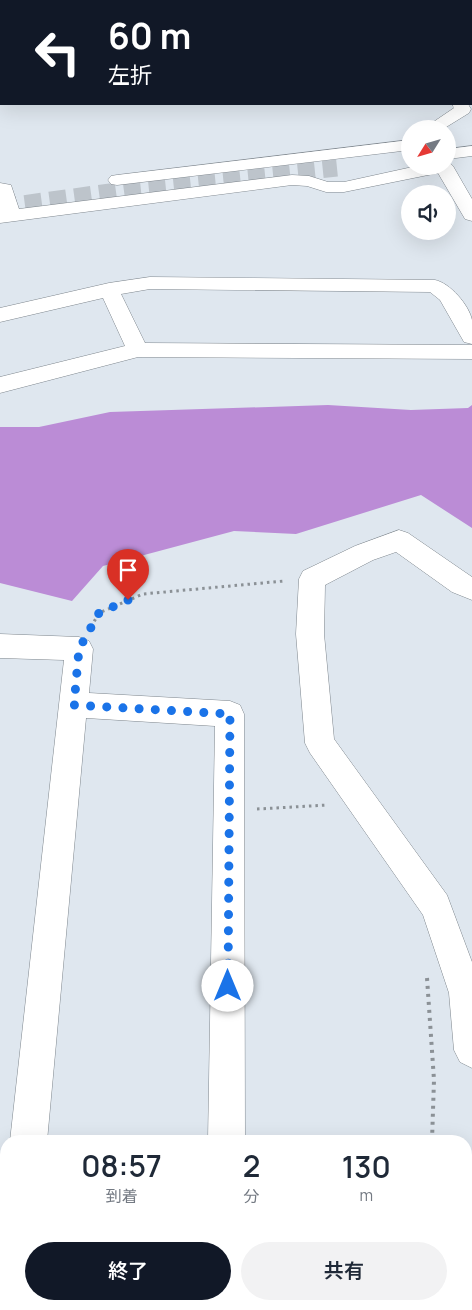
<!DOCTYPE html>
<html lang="ja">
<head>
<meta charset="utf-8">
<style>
	:root { --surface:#fff; --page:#f2f2f3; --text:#1f2937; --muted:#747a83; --accent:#111827 }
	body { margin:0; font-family:Manrope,"Noto Sans JP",sans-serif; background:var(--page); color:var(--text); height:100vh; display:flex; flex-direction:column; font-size:19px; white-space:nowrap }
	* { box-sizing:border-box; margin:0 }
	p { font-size:16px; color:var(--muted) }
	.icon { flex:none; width:28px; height:28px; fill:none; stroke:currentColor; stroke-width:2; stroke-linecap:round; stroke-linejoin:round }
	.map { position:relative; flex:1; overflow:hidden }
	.details { position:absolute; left:0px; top:1135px; width:472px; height:175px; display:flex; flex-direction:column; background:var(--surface); border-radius:20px 20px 0 0; box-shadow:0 5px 20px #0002 }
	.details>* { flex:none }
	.top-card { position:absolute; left:0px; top:0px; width:472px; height:105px; box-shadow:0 5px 20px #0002; background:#111827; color:#fff; overflow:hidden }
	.needle { width:32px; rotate:233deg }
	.controls { position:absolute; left:401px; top:120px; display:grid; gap:10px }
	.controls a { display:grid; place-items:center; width:55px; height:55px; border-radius:50%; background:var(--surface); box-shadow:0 5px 20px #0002; font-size:25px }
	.pin { position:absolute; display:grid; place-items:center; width:42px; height:42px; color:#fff; margin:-51px -21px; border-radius:50% 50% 50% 0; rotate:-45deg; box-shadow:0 0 5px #0007 }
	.pin .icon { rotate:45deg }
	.me { position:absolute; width:55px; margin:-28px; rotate:0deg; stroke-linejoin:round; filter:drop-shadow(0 0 4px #0008) }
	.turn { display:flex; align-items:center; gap:18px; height:105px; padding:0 25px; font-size:22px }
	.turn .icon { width:65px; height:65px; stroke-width:2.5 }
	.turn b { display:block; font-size:35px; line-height:42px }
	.eta { display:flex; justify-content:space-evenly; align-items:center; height:85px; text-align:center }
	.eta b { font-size:30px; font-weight:600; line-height:35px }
	.action { display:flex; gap:10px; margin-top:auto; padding:10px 25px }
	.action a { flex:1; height:58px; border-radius:30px; background:var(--accent); color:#fff; font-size:20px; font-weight:600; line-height:58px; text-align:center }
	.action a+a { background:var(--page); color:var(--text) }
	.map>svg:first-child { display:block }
	.forest { fill:#bb8cd6 }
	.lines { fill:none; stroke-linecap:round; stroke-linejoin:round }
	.tertiary-tunnel { stroke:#bdc4cb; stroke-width:17; stroke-dasharray:17 8; stroke-linecap:butt }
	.minor-casing { stroke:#7e868d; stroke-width:1 }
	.tertiary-casing { stroke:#7e868d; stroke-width:1 }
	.path-far1 { stroke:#8b9196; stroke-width:3; stroke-dasharray:2.5 4; stroke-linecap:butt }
	.path { stroke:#8b9196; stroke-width:4; stroke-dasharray:3 5; stroke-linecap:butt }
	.minor { fill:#fff; fill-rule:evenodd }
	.tertiary { fill:#fff; fill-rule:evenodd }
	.route { stroke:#1a73e8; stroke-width:9; stroke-dasharray:0 16.2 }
</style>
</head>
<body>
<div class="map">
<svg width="472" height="1310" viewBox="0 0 472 1310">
	<rect width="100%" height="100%" fill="#dfe7ef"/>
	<path class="forest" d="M328 405 411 410 468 408 472 405V528L421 495 296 534 234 531 103 566 72 601 0 583V427H39L110 412Z"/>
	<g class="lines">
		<path class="tertiary-tunnel" d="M0 207 124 190 337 168"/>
		<defs>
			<g id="minor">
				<path d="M288 0H304V1H289Z"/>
				<rect x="471" y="41" width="1" height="10"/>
				<path d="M452 104H468L471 109 469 113 443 129H423L454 108Z"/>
				<path d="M448 161 453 166 472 199V221L465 219 438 173 344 192H326L307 186 292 185 0 223V183L11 185 19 209 292 175 309 176 328 182H344L417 166H448Z"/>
				<path d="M150 277 435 280C450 283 469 305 472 320 472 327 472 337 472 344L464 342 440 300 430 292 150 289 121 294 145 343 472 345V359L138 357 0 393V377L125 346 103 298 0 322V308L109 283Z"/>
				<path d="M399 530 408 533 472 577V600L452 592 396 552 373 560 325 585 324 634 334 739 447 895 472 962V1068L460 1062 454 1050 449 993 423 915 310 753 305 743 296 634 299 579 303 571 355 546Z"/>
				<path d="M0 634 79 637 89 641 93 649 89 693 230 701 240 705 244 714 245 1141H208L215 726 86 718 47 1141H10L64 660 0 658Z"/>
				<path d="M472 1182V1233L466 1235V1184Z"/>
				<path d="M6 1286V1304H31L30 1310H0V1288Z"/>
				<rect x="206" y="1304" width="40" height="6"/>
				<path d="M405 1304H447L445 1310H403Z"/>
			</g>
			<g id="tertiary">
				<path d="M1 13V23L0 24V14Z"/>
				<path d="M410 140V150L117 185 111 184 108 180 111 176 117 175Z"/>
				<path d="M472 146V156L448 159V149Z"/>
			</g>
		</defs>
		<use href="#minor" class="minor-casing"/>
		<use href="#tertiary" class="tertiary-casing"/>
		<g class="path-far1">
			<path d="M91 627 99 613 143 594 284 581"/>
			<path d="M257 809 328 805"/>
		</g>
		<g class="path">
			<path d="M427 978 434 1080 432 1141"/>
			<path d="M357 1310 360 1304"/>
		</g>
		<use href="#minor" class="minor"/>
		<use href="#tertiary" class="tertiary"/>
	</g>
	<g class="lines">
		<path class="route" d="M128 600 99 613 79 649 74 705 230 714 228 986"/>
	</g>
</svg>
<div class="controls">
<a><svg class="needle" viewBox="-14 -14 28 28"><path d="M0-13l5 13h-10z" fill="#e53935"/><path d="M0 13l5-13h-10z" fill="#747a83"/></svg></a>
<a><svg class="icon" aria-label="sound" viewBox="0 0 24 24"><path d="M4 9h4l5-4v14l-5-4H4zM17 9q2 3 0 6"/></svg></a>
</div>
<div class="pin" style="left:128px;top:600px;background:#d93025"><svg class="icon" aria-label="arrive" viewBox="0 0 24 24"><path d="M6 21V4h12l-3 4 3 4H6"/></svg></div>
<svg class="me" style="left:228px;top:986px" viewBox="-20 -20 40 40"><circle r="19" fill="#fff"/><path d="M0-13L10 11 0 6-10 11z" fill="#1a73e8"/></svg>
<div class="top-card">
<div class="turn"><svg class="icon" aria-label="left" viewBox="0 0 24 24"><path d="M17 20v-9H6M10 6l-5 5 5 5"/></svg><div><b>60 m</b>左折</div></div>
</div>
<section class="details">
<div class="eta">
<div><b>08:57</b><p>到着</p></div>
<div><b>2</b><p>分</p></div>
<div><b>130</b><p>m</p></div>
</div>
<div class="action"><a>終了</a><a>共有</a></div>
</section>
</div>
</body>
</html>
